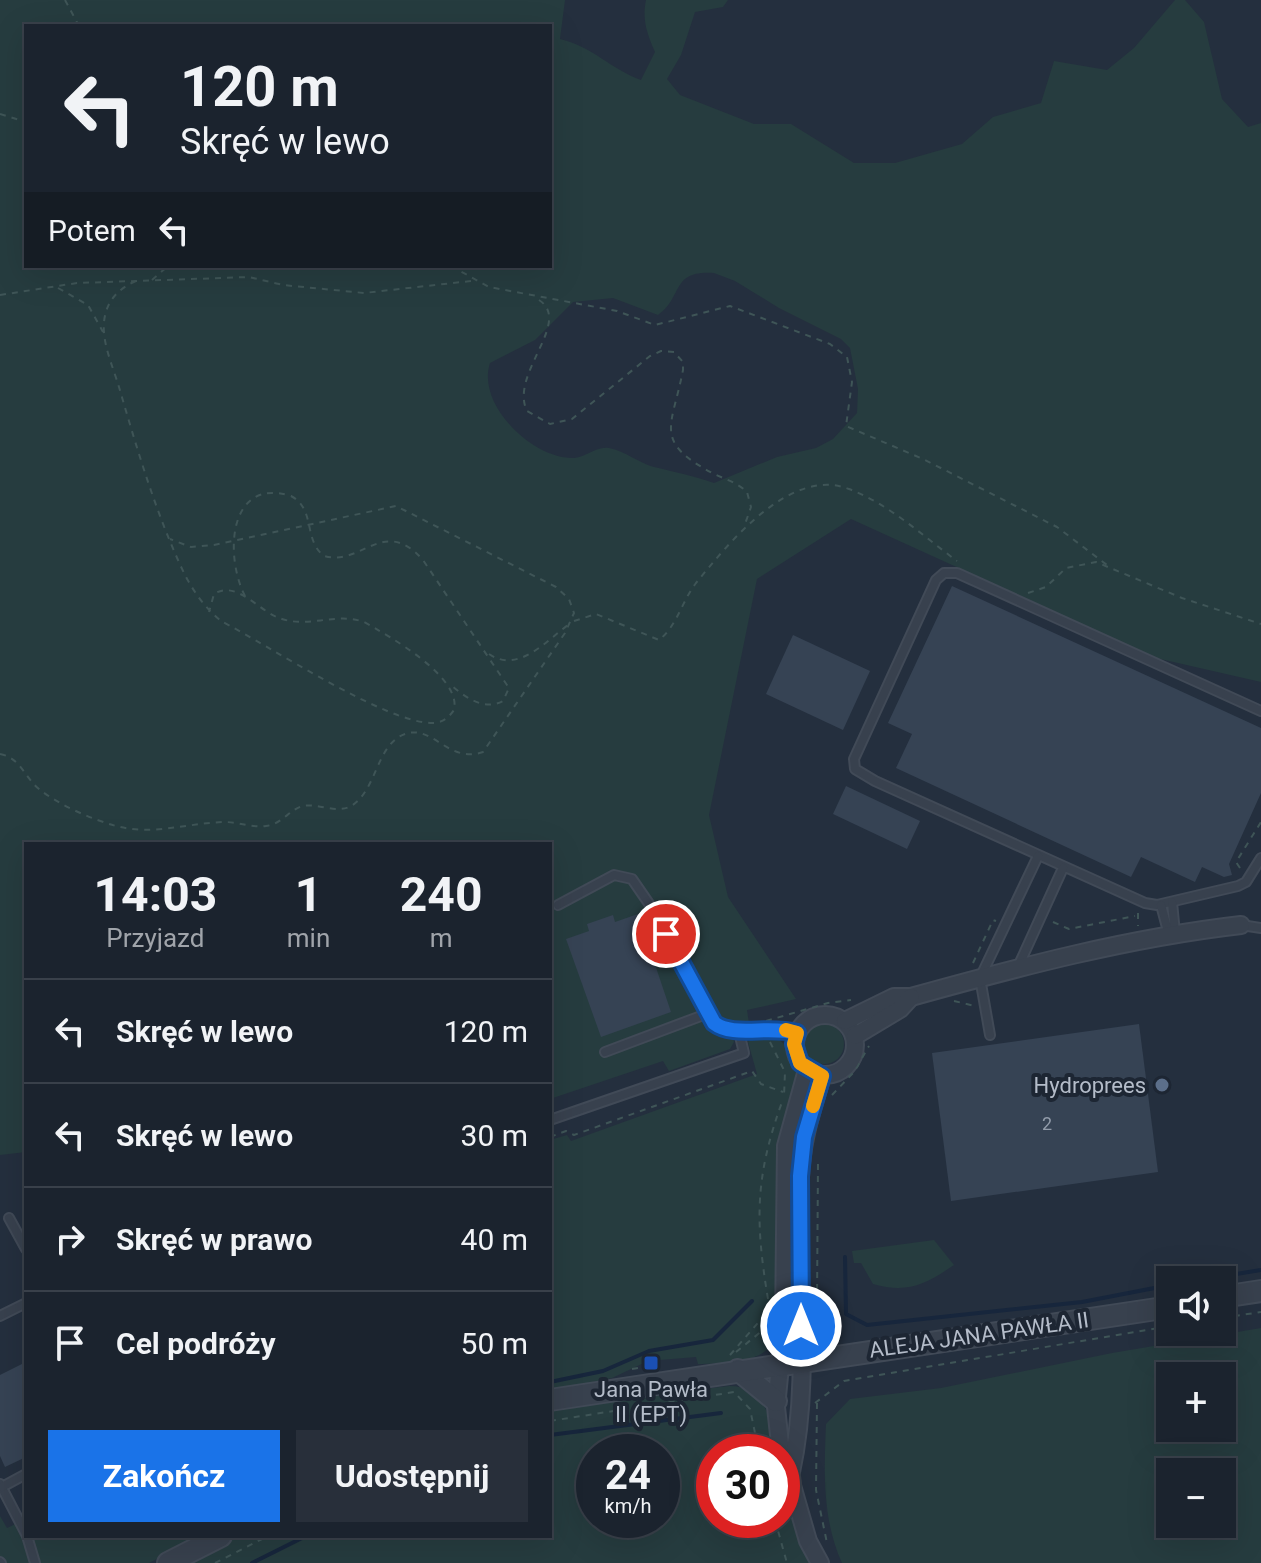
<!DOCTYPE html>
<html lang="pl">
<head>
<meta charset="utf-8">
<style>
	:root { --surface:#1b232e; --page:#282f3a; --text:#f1f3f6; --muted:#a0a4aa; --line:#39404a; --accent:#1a73e8 }
	body { margin:0; font-family:Roboto,sans-serif; background:var(--page); color:var(--text); height:100vh; display:flex; flex-direction:column; font-size:30px; white-space:nowrap }
	* { box-sizing:border-box; margin:0 }
	p { font-size:26px; color:var(--muted) }
	.icon { flex:none; width:44px; height:44px; fill:none; stroke:currentColor; stroke-width:2; stroke-linecap:round; stroke-linejoin:round }
	.map { position:relative; flex:1; overflow:hidden }
	.drawer { position:absolute; left:24px; top:842px; width:528px; height:696px; display:flex; flex-direction:column; background:var(--surface); border-radius:0px; box-shadow:0 8px 32px #0002,0 0 0 2px var(--line) }
	.drawer>* { flex:none }
	.banner { position:absolute; left:24px; top:24px; width:528px; height:244px; border-radius:0px; box-shadow:0 8px 32px #0002,0 0 0 2px var(--line); background:#1b232e; color:var(--text); overflow:hidden }
	.controls { position:absolute; left:1156px; top:1266px; display:grid; gap:16px }
	.controls a { display:grid; place-items:center; width:80px; height:80px; border-radius:0px; background:var(--surface); box-shadow:0 8px 32px #0002,0 0 0 2px var(--line); font-size:40px }
	.speed { position:absolute; left:576px; top:1434px; display:flex; gap:16px; font-size:40px; font-weight:700; text-align:center }
	.speed>* { display:grid; place-content:center; width:104px; height:104px; border-radius:50%; background:var(--surface); box-shadow:0 8px 32px #0002,0 0 0 2px var(--line); line-height:1 }
	.speed small { font-size:20px; font-weight:400 }
	.speed .limit { border:12px solid #d22; background:#fff; color:#111 }
	.pin { position:absolute; display:grid; place-items:center; width:68px; height:68px; color:#fff; margin:-34px; border:4px solid #fff; border-radius:50%; box-shadow:0 2px 8px #0007 }
	.me { position:absolute; width:88px; margin:-44px; rotate:0deg; stroke-linejoin:round; filter:drop-shadow(0 0 6px #0008) }
	.turn { display:flex; align-items:center; gap:28px; height:168px; padding:0 24px; font-size:36px }
	.turn .icon { width:104px; height:104px; stroke-width:2.5 }
	.turn b { display:block; font-size:56px; line-height:68px }
	.then { display:flex; align-items:center; height:76px; padding:0 24px; background:#0003; gap:16px; font-size:30px }
	.eta { display:flex; justify-content:space-evenly; align-items:center; height:136px; text-align:center }
	.eta b { font-size:48px; font-weight:700; line-height:56px }
	.button { display:flex; gap:16px; margin-top:auto; padding:16px 24px }
	.button a { flex:1; height:92px; border-radius:0px; background:var(--accent); color:#fff; font-size:32px; font-weight:700; line-height:92px; text-align:center }
	.button a+a { background:var(--page); color:var(--text) }
	ul { padding:0; list-style:none }
	li { display:flex; align-items:center; gap:24px; height:104px; padding:0 24px; border-top:2px solid var(--line) }
	li div { flex:1 }
	li b { display:block; font-size:30px }
	li em { font-style:normal }
	.map>svg:first-child { display:block }
	.green { fill:#263c3f; fill-rule:evenodd }
	.lines { fill:none; stroke-linecap:round; stroke-linejoin:round }
	.stream { stroke:#17263c; stroke-width:4 }
	.building { fill:#364354 }
	.service-casing { stroke:#414a57; stroke-width:12 }
	.minor-casing { stroke:#414a57; stroke-width:20 }
	.tertiary-casing { stroke:#414a57; stroke-width:24 }
	.path { stroke:#3f5557; stroke-width:2; stroke-dasharray:6 6; stroke-linecap:butt }
	.service { stroke:#38414e; stroke-width:8 }
	.minor { stroke:#38414e; stroke-width:16 }
	.tertiary { stroke:#38414e; stroke-width:20 }
	.route-casing { stroke:#114b97; stroke-width:20 }
	.route { stroke:#1a73e8; stroke-width:14 }
	.slow { stroke:#f59e0b; stroke-width:14 }
	.service-dot { fill:#5c6f8a; stroke:#1d2633; stroke-width:3 }
	.transit-dot { fill:#1a4fb4; stroke:#1d2633; stroke-width:3 }
	.labels { text-anchor:middle; dominant-baseline:central; stroke-width:8; stroke-linejoin:round; paint-order:stroke }
	.number-label { font-size:18px; fill:#929caa }
	.poi-label { font-size:22px; fill:#b4bcc9; stroke:#1d2633; text-anchor:end }
	.street-label { font-size:22px; fill:#b4bcc9; stroke:#1d2633 }
</style>
</head>
<body>
<div class="map">
<svg width="1261" height="1563" viewBox="0 0 1261 1563">
	<rect width="100%" height="100%" fill="#242f3e"/>
	<g class="green">
		<path d="M0 0H565L560 39C595 48 609 68 641 80L655 52C647 34 642 20 646 0H728L723 7 695 12 681 55 667 79 680 95 754 124H791L854 163H895L962 144 993 117 1041 103 1054 61 1107 70 1134 48 1175 0H1185L1204 22 1222 99 1248 127 1261 123V682L1156 658 851 519 757 579 709 815 728 897 796 999 747 1010 749 1023 731 1027 734 1042 730 1049 669 1071 663 1061 550 1099V844H26V1152L0 1155ZM26 26H550V266H26ZM714 273 735 281 779 308 841 339 850 348 858 389 857 413 833 439 816 448 777 457 714 483C694 476 675 472 654 467 639 463 625 451 609 448 596 446 587 457 574 458 534 460 476 405 490 363L535 340 573 302 613 298 658 315C684 297 670 270 714 273Z"/>
		<circle cx="824" cy="1044" r="20"/>
		<path d="M771 1033 784 1044 797 1074 779 1333C766 1365 728 1363 698 1364L696 1357 648 1361 612 1378 550 1391V1140L567 1135 571 1141 757 1074 748 1042 751 1037Z"/>
		<path d="M934 1240 954 1265C926 1284 908 1294 873 1284L861 1263H854L852 1251Z"/>
		<path d="M1261 1328V1563H842C822 1519 824 1471 826 1424L850 1399 941 1388 1112 1353ZM1170 1376H1222V1428H1170ZM1170 1472H1222V1524H1170Z"/>
		<path d="M729 1386C768 1386 771 1421 773 1452H714V1520H782V1483L809 1563H184L237 1536H550V1407ZM594 1452H662V1520H594Z"/>
		<path d="M0 1516 7 1528 26 1519V1536H202L149 1563H0Z"/>
	</g>
	<g class="lines">
		<g class="stream">
			<path d="M845 1257 846 1314 867 1325 1082 1302 1170 1285"/>
			<path d="M1199 1280 1261 1270"/>
			<path d="M550 1382 603 1371 649 1351 713 1340 752 1301"/>
			<path d="M550 1435 721 1413"/>
			<path d="M252 1563 306 1536"/>
		</g>
	</g>
	<g class="building">
		<path d="M952 586 1261 728V793L1229 864 1232 875 1224 877 1202 867 1195 882 1141 857 1131 877 896 768 912 734 888 723Z"/>
		<path d="M793 635 870 671 843 730 766 694Z"/>
		<path d="M846 786 920 821 907 849 833 814Z"/>
		<path d="M638 914 671 1012 601 1037 566 939 589 931 587 924 613 915 615 922Z"/>
		<path d="M1139 1024 1158 1172 951 1201 932 1053Z"/>
		<path d="M26 1362V1457L5 1467 0 1456V1375Z"/>
	</g>
	<g class="lines">
		<defs>
			<g id="service">
				<path d="M1261 711 957 573H944L936 580 854 759 855 769 875 781 1145 903 1157 905 1238 886 1246 882 1261 858"/>
				<path d="M1172 902 1175 933"/>
				<path d="M558 905 614 875 632 879 652 908 714 1023C733 1038 768 1025 797 1033"/>
				<path d="M1161 905 1169 935"/>
				<path d="M1241 925 1261 928"/>
				<path d="M1017 969 1063 868"/>
				<path d="M990 1035 980 978 1038 856"/>
				<path d="M605 1052 709 1013"/>
				<path d="M550 1120 744 1053 739 1032"/>
				<path d="M9 1218 26 1249"/>
				<path d="M0 1316 26 1303"/>
				<path d="M0 1484 26 1534"/>
				<path d="M2 1487 26 1474"/>
				<path d="M27 1536 35 1563"/>
				<path d="M0 1562 1 1563"/>
			</g>
			<g id="minor">
				<circle cx="825" cy="1045" r="30"/>
				<path d="M845 1021 894 997H911C1019 967 1128 938 1241 925"/>
				<path d="M855 1036 900 1009 911 997"/>
				<path d="M807 1070 786 1146 784 1325 776 1407 780 1444 808 1541 820 1563"/>
				<path d="M791 1472C812 1377 795 1275 800 1178 801 1142 812 1109 822 1076"/>
			</g>
			<g id="tertiary">
				<path d="M1222 1297 1261 1291"/>
				<path d="M738 1370 776 1401"/>
				<path d="M550 1400 1170 1307"/>
				<path d="M168 1563 221 1536"/>
			</g>
		</defs>
		<use href="#service" class="service-casing"/>
		<use href="#minor" class="minor-casing"/>
		<use href="#tertiary" class="tertiary-casing"/>
		<g class="path">
			<path d="M65 0 79 26"/>
			<path d="M0 114 26 122"/>
			<path d="M451 266 489 287 617 311 655 325 730 306 830 344 847 357 852 382 846 426 923 459 1057 527 1107 565"/>
			<path d="M152 280 168 266"/>
			<path d="M136 281C118 289 106 301 104 322 102 343 113 367 119 387 137 449 156 514 184 573 193 591 205 608 221 621 268 645 388 725 434 723 444 722 449 717 454 710 462 677 389 636 364 622 336 612 310 628 282 619 260 613 237 579 214 594L209 612"/>
			<path d="M58 288 88 305 103 332"/>
			<path d="M0 295 77 283 136 281 249 277 283 285 364 293 471 281"/>
			<path d="M539 300C573 322 509 374 527 411L550 424 572 419 650 356 661 351 674 352 683 362V370C672 428 652 441 714 474 725 479 738 483 747 492L751 507 744 527"/>
			<path d="M1028 593 1046 587 1066 568 1096 562 1182 598 1261 624"/>
			<path d="M245 596C225 558 227 476 291 496 316 509 303 540 324 556 362 567 383 515 423 560L509 688 503 701C485 711 466 698 452 686"/>
			<path d="M574 621 596 614 659 640C677 626 682 601 696 583 728 544 790 466 849 489 889 504 923 536 957 561"/>
			<path d="M489 654C518 674 546 641 568 625"/>
			<path d="M0 754C21 758 24 777 39 789 59 805 91 819 116 826 153 836 187 823 224 822 239 822 252 828 266 826 282 824 290 809 303 806 318 803 337 814 351 806 377 791 376 744 405 734 433 724 448 764 483 752L565 633 574 613 569 599 556 587 396 506 214 545 191 547 170 539"/>
			<path d="M1240 868 1236 862 1261 822"/>
			<path d="M1138 913V926"/>
			<path d="M1053 922 1069 929 1135 916"/>
			<path d="M973 963 993 920 996 921"/>
			<path d="M954 1001 975 1006"/>
			<path d="M766 1021 828 1003 851 1000"/>
			<path d="M770 1042 785 1072 784 1096"/>
			<path d="M832 1095 854 1072 869 1046"/>
			<path d="M550 1137 566 1131 574 1135 752 1071 761 1084 783 1092"/>
			<path d="M768 1299C755 1221 755 1177 782 1102"/>
			<path d="M817 1302 818 1161"/>
			<path d="M1222 1318 1261 1312"/>
			<path d="M817 1325 839 1334V1340"/>
			<path d="M736 1352 768 1326"/>
			<path d="M730 1355 763 1317 770 1314"/>
			<path d="M632 1369 645 1367"/>
			<path d="M815 1403 844 1381 1170 1326"/>
			<path d="M817 1403 816 1490 827 1543"/>
			<path d="M550 1421 734 1392 750 1409 759 1452"/>
			<path d="M775 1520 787 1563"/>
			<path d="M215 1563 268 1536"/>
		</g>
		<use href="#service" class="service"/>
		<use href="#minor" class="minor"/>
		<use href="#tertiary" class="tertiary"/>
	</g>
	<g class="lines">
		<defs>
			<path id="route" d="M666 934 714 1023C733 1038 768 1025 797 1033L794 1044 800 1063 822 1076 804 1137 800 1176 801 1326"/>
		</defs>
		<use href="#route" class="route-casing"/>
		<use href="#route" class="route"/>
		<path class="slow" d="M786 1030 797 1033 794 1044 800 1063 822 1076 813 1106"/>
	</g>
	<circle class="service-dot" cx="1162" cy="1085" r="8"/>
	<rect class="transit-dot" x="643" y="1355" width="16" height="16" rx="4"/>
	<g class="labels">
		<g class="number-label">
			<text x="1047" y="1123">2</text>
		</g>
		<g class="poi-label">
			<text x="1146" y="1085">Hydroprees</text>
			<text x="651" y="1389" text-anchor="middle">Jana Pawła<tspan x="651" dy="25">II (EPT)</tspan></text>
		</g>
		<g class="street-label">
			<text transform="translate(979 1335) rotate(-8)">ALEJA JANA PAWŁA II</text>
		</g>
	</g>
</svg>
<div class="controls">
<a><svg class="icon" aria-label="sound" viewBox="0 0 24 24"><path d="M4 9h4l5-4v14l-5-4H4zM17 9q2 3 0 6"/></svg></a>
<a>+</a>
<a>−</a>
</div>
<div class="speed"><div>24<small>km/h</small></div><div class="limit">30</div></div>
<div class="pin" style="left:666px;top:934px;background:#d93025"><svg class="icon" aria-label="arrive" viewBox="0 0 24 24"><path d="M6 21V4h12l-3 4 3 4H6"/></svg></div>
<svg class="me" style="left:801px;top:1326px" viewBox="-20 -20 40 40"><circle r="17" fill="#1a73e8" stroke="#fff" stroke-width="3"/><path d="M0-11L8 9 0 5-8 9z" fill="#fff"/></svg>
<div class="banner">
<div class="turn"><svg class="icon" aria-label="left" viewBox="0 0 24 24"><path d="M17 20v-9H6M10 6l-5 5 5 5"/></svg><div><b>120 m</b>Skręć w lewo</div></div>
<div class="then">Potem<svg class="icon" aria-label="left" viewBox="0 0 24 24"><path d="M17 20v-9H6M10 6l-5 5 5 5"/></svg></div>
</div>
<section class="drawer">
<div class="eta">
<div><b>14:03</b><p>Przyjazd</p></div>
<div><b>1</b><p>min</p></div>
<div><b>240</b><p>m</p></div>
</div>
<ul>
<li><svg class="icon" aria-label="left" viewBox="0 0 24 24"><path d="M17 20v-9H6M10 6l-5 5 5 5"/></svg><div><b>Skręć w lewo</b></div><em>120 m</em></li>
<li><svg class="icon" aria-label="left" viewBox="0 0 24 24"><path d="M17 20v-9H6M10 6l-5 5 5 5"/></svg><div><b>Skręć w lewo</b></div><em>30 m</em></li>
<li><svg class="icon" aria-label="right" viewBox="0 0 24 24"><path d="M7 20v-9h11M14 6l5 5-5 5"/></svg><div><b>Skręć w prawo</b></div><em>40 m</em></li>
<li><svg class="icon" aria-label="arrive" viewBox="0 0 24 24"><path d="M6 21V4h12l-3 4 3 4H6"/></svg><div><b>Cel podróży</b></div><em>50 m</em></li>
</ul>
<div class="button"><a>Zakończ</a><a>Udostępnij</a></div>
</section>
</div>
</body>
</html>
